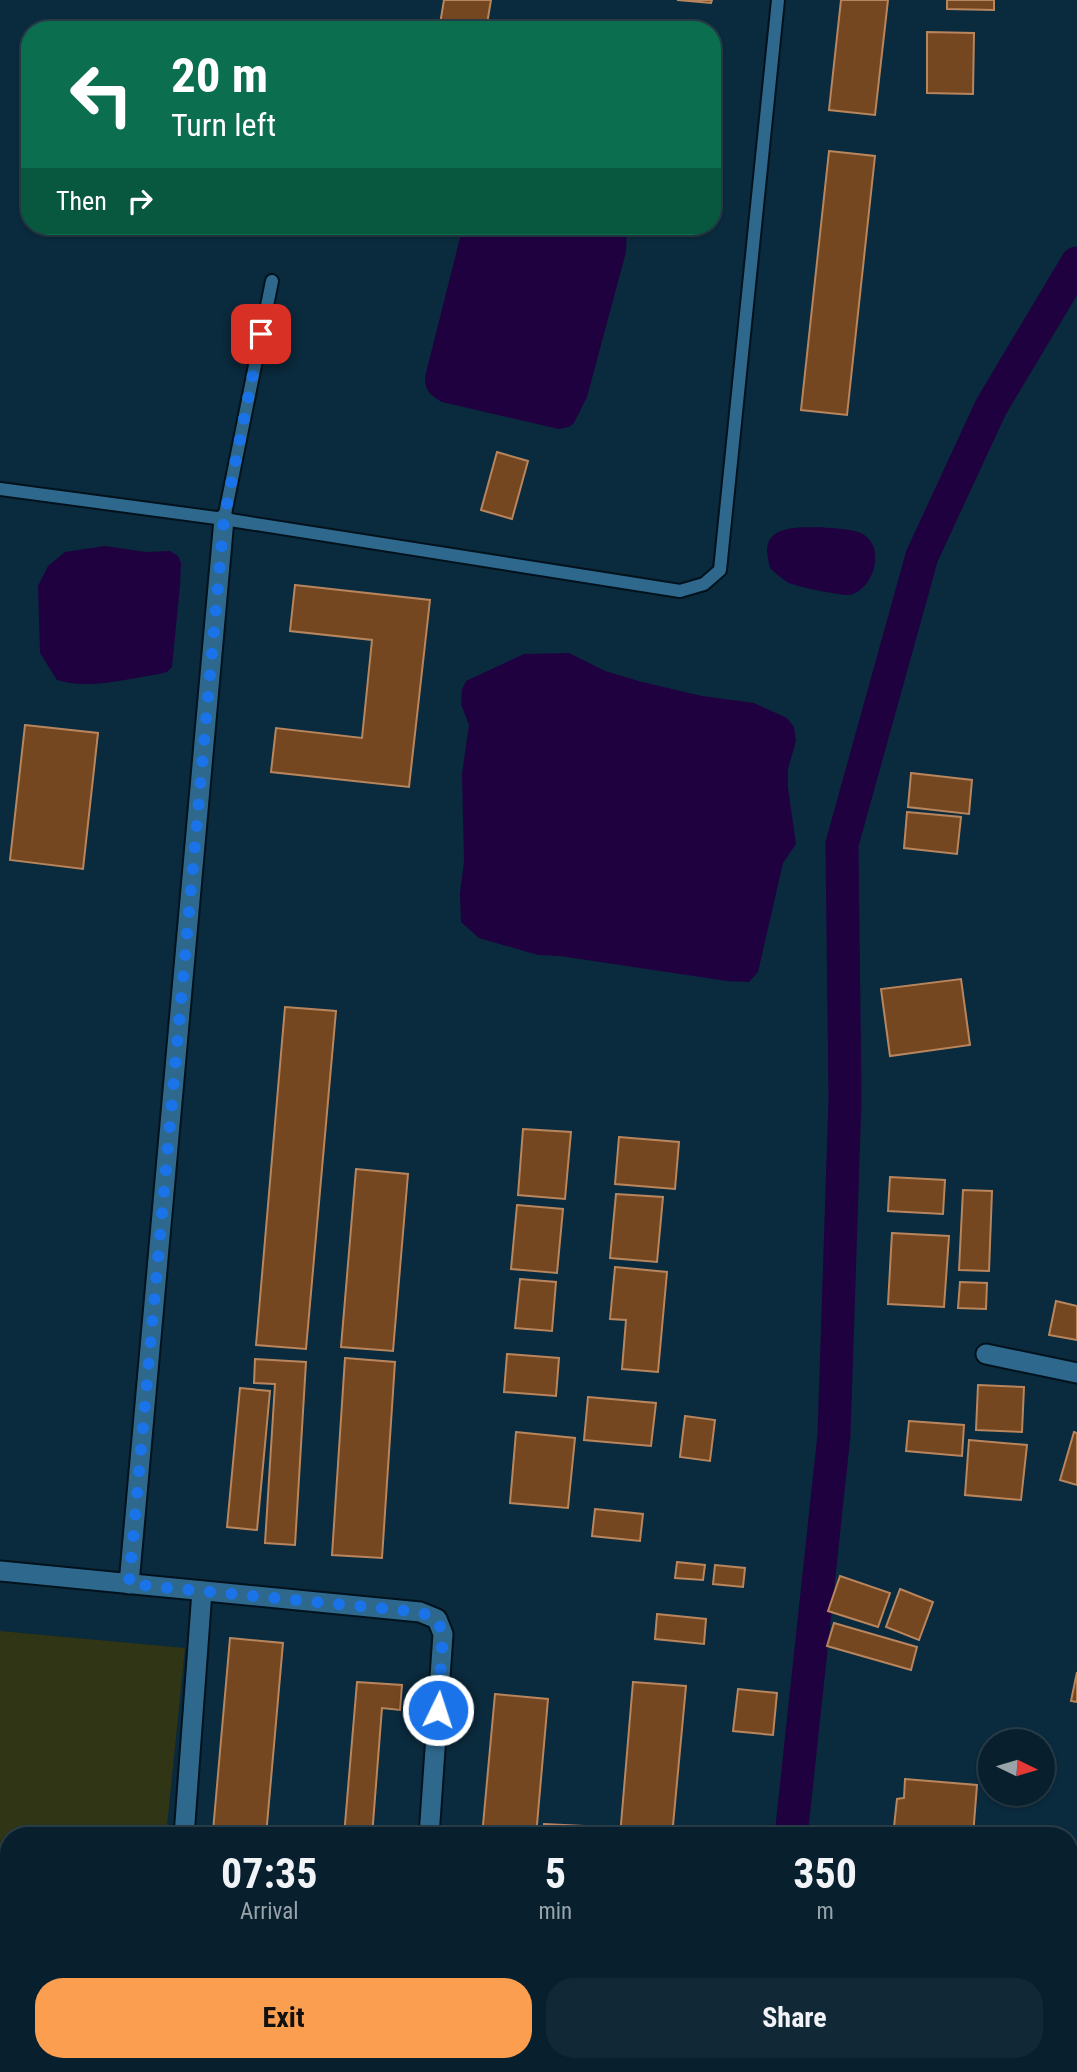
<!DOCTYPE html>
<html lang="en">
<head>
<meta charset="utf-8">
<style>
	:root { --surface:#08202e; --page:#112836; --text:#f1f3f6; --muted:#98a3aa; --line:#293e4a; --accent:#fb9e50 }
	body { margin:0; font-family:"Roboto Condensed",sans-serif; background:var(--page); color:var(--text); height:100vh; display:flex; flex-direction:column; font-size:26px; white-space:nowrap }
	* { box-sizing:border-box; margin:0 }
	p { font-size:23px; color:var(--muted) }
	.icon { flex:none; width:38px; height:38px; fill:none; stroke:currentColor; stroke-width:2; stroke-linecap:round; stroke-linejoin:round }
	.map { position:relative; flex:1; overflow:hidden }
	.details { position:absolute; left:0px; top:1827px; width:1078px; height:245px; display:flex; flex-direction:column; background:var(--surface); border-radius:28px 28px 0 0; box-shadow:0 2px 5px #0004,0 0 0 2px var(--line) }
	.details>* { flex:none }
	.guide { position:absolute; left:21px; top:21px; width:700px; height:214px; border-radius:28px; box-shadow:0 2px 5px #0004,0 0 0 2px var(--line); background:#0b6e4f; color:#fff; overflow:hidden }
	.needle { width:46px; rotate:95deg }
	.fabs { position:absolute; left:978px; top:1729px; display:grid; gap:14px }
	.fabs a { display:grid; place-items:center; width:77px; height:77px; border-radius:50%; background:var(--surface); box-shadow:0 2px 5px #0004,0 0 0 2px var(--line); font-size:35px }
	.pin { position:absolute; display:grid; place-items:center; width:60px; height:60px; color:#fff; margin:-30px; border-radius:14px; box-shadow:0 4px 10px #0006 }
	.me { position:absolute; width:77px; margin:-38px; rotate:4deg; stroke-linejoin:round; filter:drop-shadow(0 0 5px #0008) }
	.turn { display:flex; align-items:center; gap:24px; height:147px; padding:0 35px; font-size:32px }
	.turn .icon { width:91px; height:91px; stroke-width:2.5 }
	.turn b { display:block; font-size:49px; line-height:60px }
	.then { display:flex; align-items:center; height:66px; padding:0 35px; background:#0003; gap:14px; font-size:26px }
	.eta { display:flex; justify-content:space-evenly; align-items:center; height:119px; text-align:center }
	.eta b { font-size:42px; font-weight:700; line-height:49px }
	.action { display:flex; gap:14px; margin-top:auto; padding:14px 35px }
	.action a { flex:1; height:80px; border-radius:28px; background:var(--accent); color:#111; font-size:28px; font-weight:700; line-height:80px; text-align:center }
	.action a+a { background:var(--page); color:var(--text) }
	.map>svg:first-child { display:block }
	.green { fill:#2f3515 }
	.water { fill:#200140 }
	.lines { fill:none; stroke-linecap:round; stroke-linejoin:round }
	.canal { stroke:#200140; stroke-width:33 }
	.building { fill:#744721; stroke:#b8855d; stroke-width:2 }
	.service-casing { stroke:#02121d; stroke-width:16 }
	.minor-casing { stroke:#02121d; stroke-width:23 }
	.service { stroke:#2e698d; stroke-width:12 }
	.minor { stroke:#2e698d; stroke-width:19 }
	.route { stroke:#1a73e8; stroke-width:12; stroke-dasharray:0 21.6 }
</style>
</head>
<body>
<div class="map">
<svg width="1077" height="2072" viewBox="0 0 1077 2072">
	<rect width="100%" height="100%" fill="#0a2a3d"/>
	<g class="green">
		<path d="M586 23 652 30H585Z"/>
		<path d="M0 1631 185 1648 166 1836H9V2063H142L141 2072H0Z"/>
	</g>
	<g class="water">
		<path d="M463 226H627L626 252 587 397 574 423 569 427 559 429 442 402C430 395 425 391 425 377Z"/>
		<path d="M820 527C833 529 852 528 863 534 886 548 874 589 850 595 843 596 792 586 787 582 781 578 775 573 770 568 769 563 767 556 767 550 768 524 802 528 820 527Z"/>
		<path d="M105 546 146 552 170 551 178 556 181 563 180 585 172 667 167 672 159 674C126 679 89 690 57 680L40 653 38 586 48 566 65 552Z"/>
		<path d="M569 653 605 671 642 682 702 696 754 703 787 718 794 727 796 741 788 769V788L796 844 783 863 758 972 749 982 727 981 560 956 538 955 479 938 461 922 460 893 464 862 462 774 469 725 461 704 462 689 466 681 524 654Z"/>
	</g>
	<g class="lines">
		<g class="canal">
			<path d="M791 1836 834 1435 845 1099 842 844 922 556 991 407 1077 263"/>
			<path d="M768 2072 769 2063"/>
		</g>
	</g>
	<g class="building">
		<path d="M444 0H491L486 30 440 24Z"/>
		<path d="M677 0H712L711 3Z"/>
		<path d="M841 0H888L875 115 829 110Z"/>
		<path d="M947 0H994V10L947 9Z"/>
		<path d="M927 32 974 33 973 94 927 93Z"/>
		<path d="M829 151 875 156 847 415 801 410Z"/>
		<path d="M497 452 528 461 512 519 481 510Z"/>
		<path d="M295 585 430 600 409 787 271 772 276 728 362 738 372 640 290 631Z"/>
		<path d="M25 725 98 733 83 869 10 860Z"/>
		<path d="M911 773 972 780 969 814 908 807Z"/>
		<path d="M907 812 961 817 957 854 904 848Z"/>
		<path d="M961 979 970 1045 890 1056 881 989Z"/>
		<path d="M285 1007 336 1011 306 1349 256 1345Z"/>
		<path d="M523 1129 571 1132 565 1199 518 1195Z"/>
		<path d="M619 1137 679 1142 675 1189 615 1184Z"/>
		<path d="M356 1169 408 1174 393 1351 341 1347Z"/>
		<path d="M890 1177 945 1180 943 1214 888 1211Z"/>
		<path d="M963 1190 992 1191 989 1271 959 1270Z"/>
		<path d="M616 1194 663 1197 657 1262 610 1258Z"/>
		<path d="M517 1205 563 1209 557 1273 511 1269Z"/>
		<path d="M892 1233 949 1236 944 1307 888 1304Z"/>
		<path d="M615 1267 667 1272 658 1372 622 1369 626 1320 610 1319Z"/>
		<path d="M520 1279 556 1282 552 1331 515 1328Z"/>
		<path d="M960 1282 987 1283 986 1309 958 1308Z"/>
		<path d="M1056 1301 1077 1306V1340L1049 1335Z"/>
		<path d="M507 1354 559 1358 556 1396 504 1392Z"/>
		<path d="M345 1358 395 1362 382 1558 332 1555Z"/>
		<path d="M255 1359 306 1362 295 1545 265 1543 275 1384 254 1383Z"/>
		<path d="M978 1385 1024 1387 1022 1432 976 1430Z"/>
		<path d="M240 1388 270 1391 257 1530 227 1527Z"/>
		<path d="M588 1397 656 1403 651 1446 584 1440Z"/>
		<path d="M685 1416 715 1420 710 1461 680 1457Z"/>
		<path d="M909 1421 964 1425 962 1456 906 1451Z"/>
		<path d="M516 1432 575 1438 568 1508 510 1503Z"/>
		<path d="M1074 1432 1077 1433V1485L1060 1480Z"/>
		<path d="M969 1440 1027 1445 1021 1500 965 1495Z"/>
		<path d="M595 1509 643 1514 640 1541 592 1536Z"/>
		<path d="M677 1562 705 1565 703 1580 675 1578Z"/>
		<path d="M715 1565 745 1568 743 1587 713 1584Z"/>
		<path d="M840 1576 890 1593 878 1627 828 1611Z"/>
		<path d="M900 1589 933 1602 919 1640 886 1627Z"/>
		<path d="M657 1614 706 1619 704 1644 655 1639Z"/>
		<path d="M834 1623 917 1647 911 1670 827 1646Z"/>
		<path d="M230 1638 283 1643 266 1836 213 1831Z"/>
		<path d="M1077 1672V1702L1071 1701Z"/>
		<path d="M357 1682 402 1685 400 1710 382 1708 372 1836H344Z"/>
		<path d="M633 1682 686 1686 672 1836H620Z"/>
		<path d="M738 1689 777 1693 773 1735 733 1731Z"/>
		<path d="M495 1694 548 1699 536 1836H482Z"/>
		<path d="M905 1779 977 1785 973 1836H893L897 1799 904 1798Z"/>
		<path d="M544 1824 604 1827 603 1836H543Z"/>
		<path d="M821 1828 864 1831V1836H821Z"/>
		<rect x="323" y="2063" width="54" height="9"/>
		<rect x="506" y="2063" width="36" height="9"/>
		<rect x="574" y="2063" width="51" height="9"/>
		<path d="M801 2063H963L962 2072H801Z"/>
	</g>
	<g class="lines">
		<defs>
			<g id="service">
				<path d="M0 489 224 519 680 591 704 584 720 570 778 0"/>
				<path d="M224 519 272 281"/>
			</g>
			<g id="minor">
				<path d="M986 1354 1077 1373"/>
				<path d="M0 1571 420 1612 437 1619 443 1634 429 1836"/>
				<path d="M129 1584 224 519"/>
				<path d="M184 1836 202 1591"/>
				<path d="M167 2072 168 2063"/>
				<path d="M423 2072V2063"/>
			</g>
		</defs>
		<use href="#service" class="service-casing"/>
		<use href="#minor" class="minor-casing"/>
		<use href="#service" class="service"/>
		<use href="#minor" class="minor"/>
	</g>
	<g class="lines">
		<path class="route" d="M261 334 224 519 129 1584 420 1612 437 1619 443 1634 438 1710"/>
	</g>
</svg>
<div class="fabs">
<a><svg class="needle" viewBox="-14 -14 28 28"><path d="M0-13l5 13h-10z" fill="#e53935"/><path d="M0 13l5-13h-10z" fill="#98a3aa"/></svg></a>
</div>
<div class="pin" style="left:261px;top:334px;background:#d93025"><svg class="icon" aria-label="arrive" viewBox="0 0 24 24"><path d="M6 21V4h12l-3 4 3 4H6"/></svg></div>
<svg class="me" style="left:438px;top:1710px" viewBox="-20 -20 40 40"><circle r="17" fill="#1a73e8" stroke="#fff" stroke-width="3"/><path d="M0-11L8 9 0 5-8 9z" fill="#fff"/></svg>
<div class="guide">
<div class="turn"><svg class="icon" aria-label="left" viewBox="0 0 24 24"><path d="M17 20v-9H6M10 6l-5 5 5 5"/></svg><div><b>20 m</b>Turn left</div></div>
<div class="then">Then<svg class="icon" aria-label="right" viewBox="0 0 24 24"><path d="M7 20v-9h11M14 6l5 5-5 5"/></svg></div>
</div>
<section class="details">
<div class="eta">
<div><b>07:35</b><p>Arrival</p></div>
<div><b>5</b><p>min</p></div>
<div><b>350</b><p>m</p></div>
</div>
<div class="action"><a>Exit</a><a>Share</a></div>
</section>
</div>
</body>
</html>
